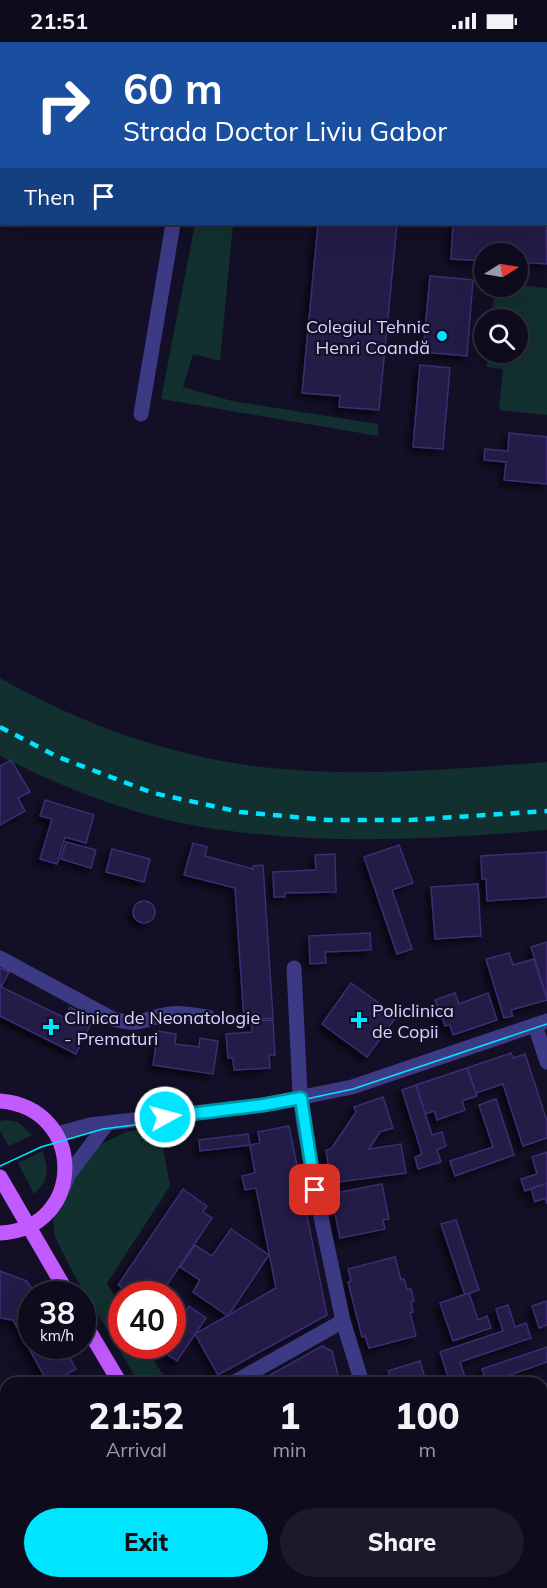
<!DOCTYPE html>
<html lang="en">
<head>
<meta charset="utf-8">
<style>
	:root { --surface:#0e0b1c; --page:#1c1929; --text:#f1f3f6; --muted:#9b9ba3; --line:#2e2b3b; --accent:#00e5ff }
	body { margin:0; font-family:Mulish,sans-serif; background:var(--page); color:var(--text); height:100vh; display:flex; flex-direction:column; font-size:22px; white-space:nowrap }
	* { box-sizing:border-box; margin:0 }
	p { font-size:20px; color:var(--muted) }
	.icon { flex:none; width:33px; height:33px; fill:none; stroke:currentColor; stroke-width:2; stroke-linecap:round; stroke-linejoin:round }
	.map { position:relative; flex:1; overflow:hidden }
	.sheet { position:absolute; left:0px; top:1335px; width:548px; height:212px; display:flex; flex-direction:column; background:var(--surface); border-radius:18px 18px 0 0; box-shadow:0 6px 24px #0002,0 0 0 2px var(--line) }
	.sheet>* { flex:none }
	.top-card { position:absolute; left:0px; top:0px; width:548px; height:183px; box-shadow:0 6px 24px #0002,0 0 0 2px var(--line); background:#1a4fa0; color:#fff; overflow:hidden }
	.needle { width:39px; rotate:79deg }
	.fabs { position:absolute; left:474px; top:201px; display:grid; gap:12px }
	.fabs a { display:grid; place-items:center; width:54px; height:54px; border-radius:50%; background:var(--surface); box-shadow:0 6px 24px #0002,0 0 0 2px var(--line); font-size:30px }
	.speed { position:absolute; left:18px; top:1239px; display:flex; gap:12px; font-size:30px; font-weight:700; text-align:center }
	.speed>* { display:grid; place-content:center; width:78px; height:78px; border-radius:50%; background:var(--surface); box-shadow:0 6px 24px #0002,0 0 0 2px var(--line); line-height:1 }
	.speed small { font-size:15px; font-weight:400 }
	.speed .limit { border:9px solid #d22; background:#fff; color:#111 }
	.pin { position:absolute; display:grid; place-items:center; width:51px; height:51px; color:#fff; margin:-26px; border-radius:12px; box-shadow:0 3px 9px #0006 }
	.me { position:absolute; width:66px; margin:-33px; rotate:83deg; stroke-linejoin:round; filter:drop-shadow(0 0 4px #0008) }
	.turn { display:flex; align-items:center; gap:21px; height:126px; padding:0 24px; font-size:27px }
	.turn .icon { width:78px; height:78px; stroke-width:2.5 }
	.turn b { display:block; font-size:42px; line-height:51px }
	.then { display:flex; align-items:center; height:57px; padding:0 24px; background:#0003; gap:12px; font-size:22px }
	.eta { display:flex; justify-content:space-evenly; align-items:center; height:102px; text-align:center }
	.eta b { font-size:36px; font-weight:800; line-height:42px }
	.button { display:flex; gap:12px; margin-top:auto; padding:12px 24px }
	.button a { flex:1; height:69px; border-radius:36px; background:var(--accent); color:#111; font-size:24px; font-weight:800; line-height:69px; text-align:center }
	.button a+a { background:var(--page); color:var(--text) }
	.status { display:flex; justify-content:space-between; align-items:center; height:42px; padding:0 30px; background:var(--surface); direction:ltr }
	.status svg { height:16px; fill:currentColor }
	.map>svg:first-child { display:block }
	.green { fill:#12302f }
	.building { fill:#241b47; stroke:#3b2d73; stroke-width:1.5; filter:url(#shadow) }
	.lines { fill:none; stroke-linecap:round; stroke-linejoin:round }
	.minor { stroke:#3d3a85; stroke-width:15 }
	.major { stroke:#c25bff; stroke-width:15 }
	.tram { stroke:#00e5ff; stroke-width:1.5 }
	.rail { stroke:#00e5ff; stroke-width:4.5; stroke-dasharray:9 8; stroke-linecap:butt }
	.route-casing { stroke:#0095a6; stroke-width:15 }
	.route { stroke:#00e5ff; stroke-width:10 }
	.poi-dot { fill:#00e5ff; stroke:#130f26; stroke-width:2 }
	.labels { text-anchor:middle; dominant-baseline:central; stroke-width:4.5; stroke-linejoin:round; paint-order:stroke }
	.poi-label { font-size:18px; fill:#d9d4ff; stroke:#130f26; text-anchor:start }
</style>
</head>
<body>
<div class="status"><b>21:51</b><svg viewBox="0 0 49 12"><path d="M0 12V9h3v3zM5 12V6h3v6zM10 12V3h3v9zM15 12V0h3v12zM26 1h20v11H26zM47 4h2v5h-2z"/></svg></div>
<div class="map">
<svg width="547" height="1546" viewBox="0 0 547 1546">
	<defs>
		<filter id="shadow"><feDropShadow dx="-4.5" dy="4.5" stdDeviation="3" flood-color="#0009"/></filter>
	</defs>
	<rect width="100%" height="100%" fill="#130f26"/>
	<g class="green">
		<path d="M195 182H233L220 319 193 312 183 345 232 359 378 382V394L161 357Z"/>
		<path d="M518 243 547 246V373L499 368 503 327 487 325 488 311 518 310V278L491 277 495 245 518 244Z"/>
		<path d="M0 636C65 673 133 700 207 716 317 740 436 728 547 720V788C430 798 313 804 197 784 128 772 62 745 0 714Z"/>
		<path d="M6 1078 18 1080 32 1093 9 1104 0 1089V1079Z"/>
		<path d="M159 1083 170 1144 107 1241 121 1265 122 1304H145L168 1341H139L72 1229 55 1195 53 1178 64 1146 99 1103 126 1090Z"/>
		<path d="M42 1109C49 1126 49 1139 34 1152L18 1121Z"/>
	</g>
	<g class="building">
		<path d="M208 0H260V2L208 1Z"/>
		<rect x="260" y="0" width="61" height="2"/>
		<path d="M546 173 547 222 518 220V212H484V219L451 217 453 182H546Z"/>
		<path d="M318 182H397L379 368 339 365 340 354 302 351Z"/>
		<path d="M430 234 473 238 467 314 423 310Z"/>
		<path d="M420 323 450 326 443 407 413 405Z"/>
		<path d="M509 391 547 395V442L504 438 506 420 484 418 485 407 508 409Z"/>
		<path d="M11 718 30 750 18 756 25 769 0 783V724Z"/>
		<path d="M45 758 94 773 86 801 65 795 57 822 40 817 52 777 40 774Z"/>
		<path d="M66 800 96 808 91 826 61 817Z"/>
		<path d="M193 801 207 805 205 814 253 827V824L263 823 273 976 244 978 235 846 184 833Z"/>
		<path d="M399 803 413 841 392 848 412 907 397 912 364 815Z"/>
		<path d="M112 807 150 817 144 840 106 830Z"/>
		<path d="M547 810V855L487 859 486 837H482L481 814Z"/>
		<path d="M335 812 336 850 285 851V855H274L273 830 316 828 315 813Z"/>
		<path d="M478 842 481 894 435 897 431 845Z"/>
		<circle cx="144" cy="870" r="11"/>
		<path d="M370 891 371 908 325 910 326 921 310 922 309 894Z"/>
		<path d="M547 900V957L531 905Z"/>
		<path d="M509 911 513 923 534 917 547 958 511 968 513 974 504 976 486 917Z"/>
		<path d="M0 926 9 930 1 945 65 976 70 965 93 977 76 1012 0 974Z"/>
		<path d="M351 941 397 974 367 1015 322 982Z"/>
		<path d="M455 951 459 962 488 951 497 978 453 993 450 983 445 984 435 958Z"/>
		<path d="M273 978 275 1013H269L270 1026 234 1028 233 1016H228L226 992 252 990 251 979Z"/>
		<path d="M158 989 176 992 175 1002 199 1005 200 996 218 999 213 1032 153 1023Z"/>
		<path d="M511 1011 513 1016 525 1012 547 1079V1096L523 1104 503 1042 476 1051 467 1026Z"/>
		<path d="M467 1026 477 1054 462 1059 465 1068 437 1078 434 1069 425 1072 416 1043Z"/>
		<path d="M416 1043 432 1093 442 1090 446 1104 437 1108 441 1120 418 1127 415 1115 422 1112 402 1048Z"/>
		<path d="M383 1055 393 1086 380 1090 369 1107 401 1102 406 1131 331 1141 326 1108 331 1107 356 1070 354 1065Z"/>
		<path d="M496 1057 514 1113 455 1134 450 1119 493 1105 479 1063Z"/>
		<path d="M289 1084 327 1273 218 1333 195 1292 276 1246 256 1146 245 1148 242 1134 255 1131 250 1103 260 1101 258 1090Z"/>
		<path d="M248 1092 250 1103 200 1109 199 1098Z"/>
		<path d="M547 1110V1141L525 1149 521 1137 537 1132 532 1115Z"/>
		<path d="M547 1141V1162L545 1156 535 1160 531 1147Z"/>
		<path d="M382 1142 389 1177 383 1178 385 1187 340 1196 331 1152Z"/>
		<path d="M183 1147 207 1164 203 1170 212 1176 161 1252H132L118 1243Z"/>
		<path d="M456 1178 479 1248 465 1253 441 1182Z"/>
		<path d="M231 1187 269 1213 228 1274 193 1250 200 1238 180 1225 195 1203 212 1214Z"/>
		<path d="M395 1215 401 1238 404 1237 407 1247H411L414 1259 411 1260 413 1270 410 1271 416 1294 369 1306 365 1294 362 1295 348 1240 351 1239 348 1227Z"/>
		<path d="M0 1229 27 1239 35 1252H32V1304H63L76 1327 52 1341H48L13 1278 0 1276Z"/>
		<path d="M469 1251 478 1278 487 1274 491 1286 453 1299 440 1261Z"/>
		<path d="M547 1259V1283L539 1286 532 1264Z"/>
		<path d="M508 1263 515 1285 526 1281 531 1296 460 1320 467 1341H450L440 1310 503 1289 496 1267Z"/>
		<path d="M189 1264 206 1276 177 1319 159 1307 162 1304H172V1270L181 1276Z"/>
		<path d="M322 1304 332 1309 340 1341H263L261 1338Z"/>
		<path d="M547 1305V1320L487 1341 482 1327Z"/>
		<path d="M420 1319 425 1336 420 1338 421 1341H381L391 1338 388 1329Z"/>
		<path d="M547 1342V1368L542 1369V1350L545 1348 544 1343Z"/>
		<path d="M547 1425V1462L542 1464V1427Z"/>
		<path d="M6 1489V1531L0 1529V1500Z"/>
		<path d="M59 1540H100L98 1546H61Z"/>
		<path d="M100 1540H149L153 1546H98Z"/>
		<path d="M149 1540H191L181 1546H153Z"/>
		<path d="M258 1540H325L316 1546H258L256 1542Z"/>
	</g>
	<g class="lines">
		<g class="minor">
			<path d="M181 0V2"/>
			<path d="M343 2V0"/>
			<path d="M141 372 173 182"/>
			<path d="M0 916 113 977C142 985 143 976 170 972 182 970 196 974 208 975"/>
			<path d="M294 926 300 1052 304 1083 322 1180 343 1279 362 1341"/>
			<path d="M535 983 547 1020"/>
			<path d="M57 1092 90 1083 263 1063 352 1045 547 979"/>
			<path d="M64 1144 69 1132 106 1083"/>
			<path d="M233 1341 343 1279"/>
			<path d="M216 1546 225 1540"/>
		</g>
		<g class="major">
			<path d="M0 39H2"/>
			<path d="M546 74 547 75"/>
			<path d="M546 96H547"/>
			<path d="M0 1059C87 1066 86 1187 0 1191"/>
			<path d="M0 1135 68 1252"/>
			<path d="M82 1277 120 1341"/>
			<path d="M542 1381 547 1379"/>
			<path d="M235 1540 239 1546"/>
		</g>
		<path class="tram" d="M0 1124 41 1105 103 1087 264 1066 353 1047 547 982"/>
		<path class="rail" d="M0 685 58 715 153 751 240 770 327 778H410L547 769"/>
	</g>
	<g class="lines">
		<defs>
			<path id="route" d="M165 1075 263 1063 301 1056 315 1148"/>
		</defs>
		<use href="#route" class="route-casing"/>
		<use href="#route" class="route"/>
	</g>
	<g class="poi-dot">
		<circle cx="442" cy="294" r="6"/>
		<path d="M356 969h6v6h6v6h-6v6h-6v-6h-6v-6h6z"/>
		<path d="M48 976h6v6h6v6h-6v6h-6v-6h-6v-6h6z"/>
	</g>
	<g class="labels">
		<g class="poi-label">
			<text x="430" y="284" text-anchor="end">Colegiul Tehnic<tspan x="430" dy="21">Henri Coandă</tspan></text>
			<text x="372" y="968">Policlinica<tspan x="372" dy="21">de Copii</tspan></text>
			<text x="64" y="975">Clinica de Neonatologie<tspan x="64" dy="21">- Prematuri</tspan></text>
		</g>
	</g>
</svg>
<div class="fabs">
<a><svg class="needle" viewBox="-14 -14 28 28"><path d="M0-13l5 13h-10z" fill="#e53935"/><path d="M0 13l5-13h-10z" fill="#9b9ba3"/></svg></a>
<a><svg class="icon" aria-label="search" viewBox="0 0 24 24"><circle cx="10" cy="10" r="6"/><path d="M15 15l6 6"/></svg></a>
</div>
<div class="speed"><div>38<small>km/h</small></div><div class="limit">40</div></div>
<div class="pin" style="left:315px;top:1148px;background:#d93025"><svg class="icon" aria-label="arrive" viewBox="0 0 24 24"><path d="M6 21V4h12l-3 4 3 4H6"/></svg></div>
<svg class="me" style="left:165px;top:1075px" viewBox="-20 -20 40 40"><circle r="17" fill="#00e5ff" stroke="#fff" stroke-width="3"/><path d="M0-11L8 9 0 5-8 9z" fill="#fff"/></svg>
<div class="top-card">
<div class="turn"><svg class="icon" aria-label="right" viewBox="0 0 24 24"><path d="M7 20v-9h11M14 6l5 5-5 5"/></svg><div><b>60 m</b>Strada Doctor Liviu Gabor</div></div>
<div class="then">Then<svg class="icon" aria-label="arrive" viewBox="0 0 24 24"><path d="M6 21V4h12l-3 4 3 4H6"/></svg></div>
</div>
<section class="sheet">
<div class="eta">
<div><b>21:52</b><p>Arrival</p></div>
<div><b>1</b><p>min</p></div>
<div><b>100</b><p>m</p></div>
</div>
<div class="button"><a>Exit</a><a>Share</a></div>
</section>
</div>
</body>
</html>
